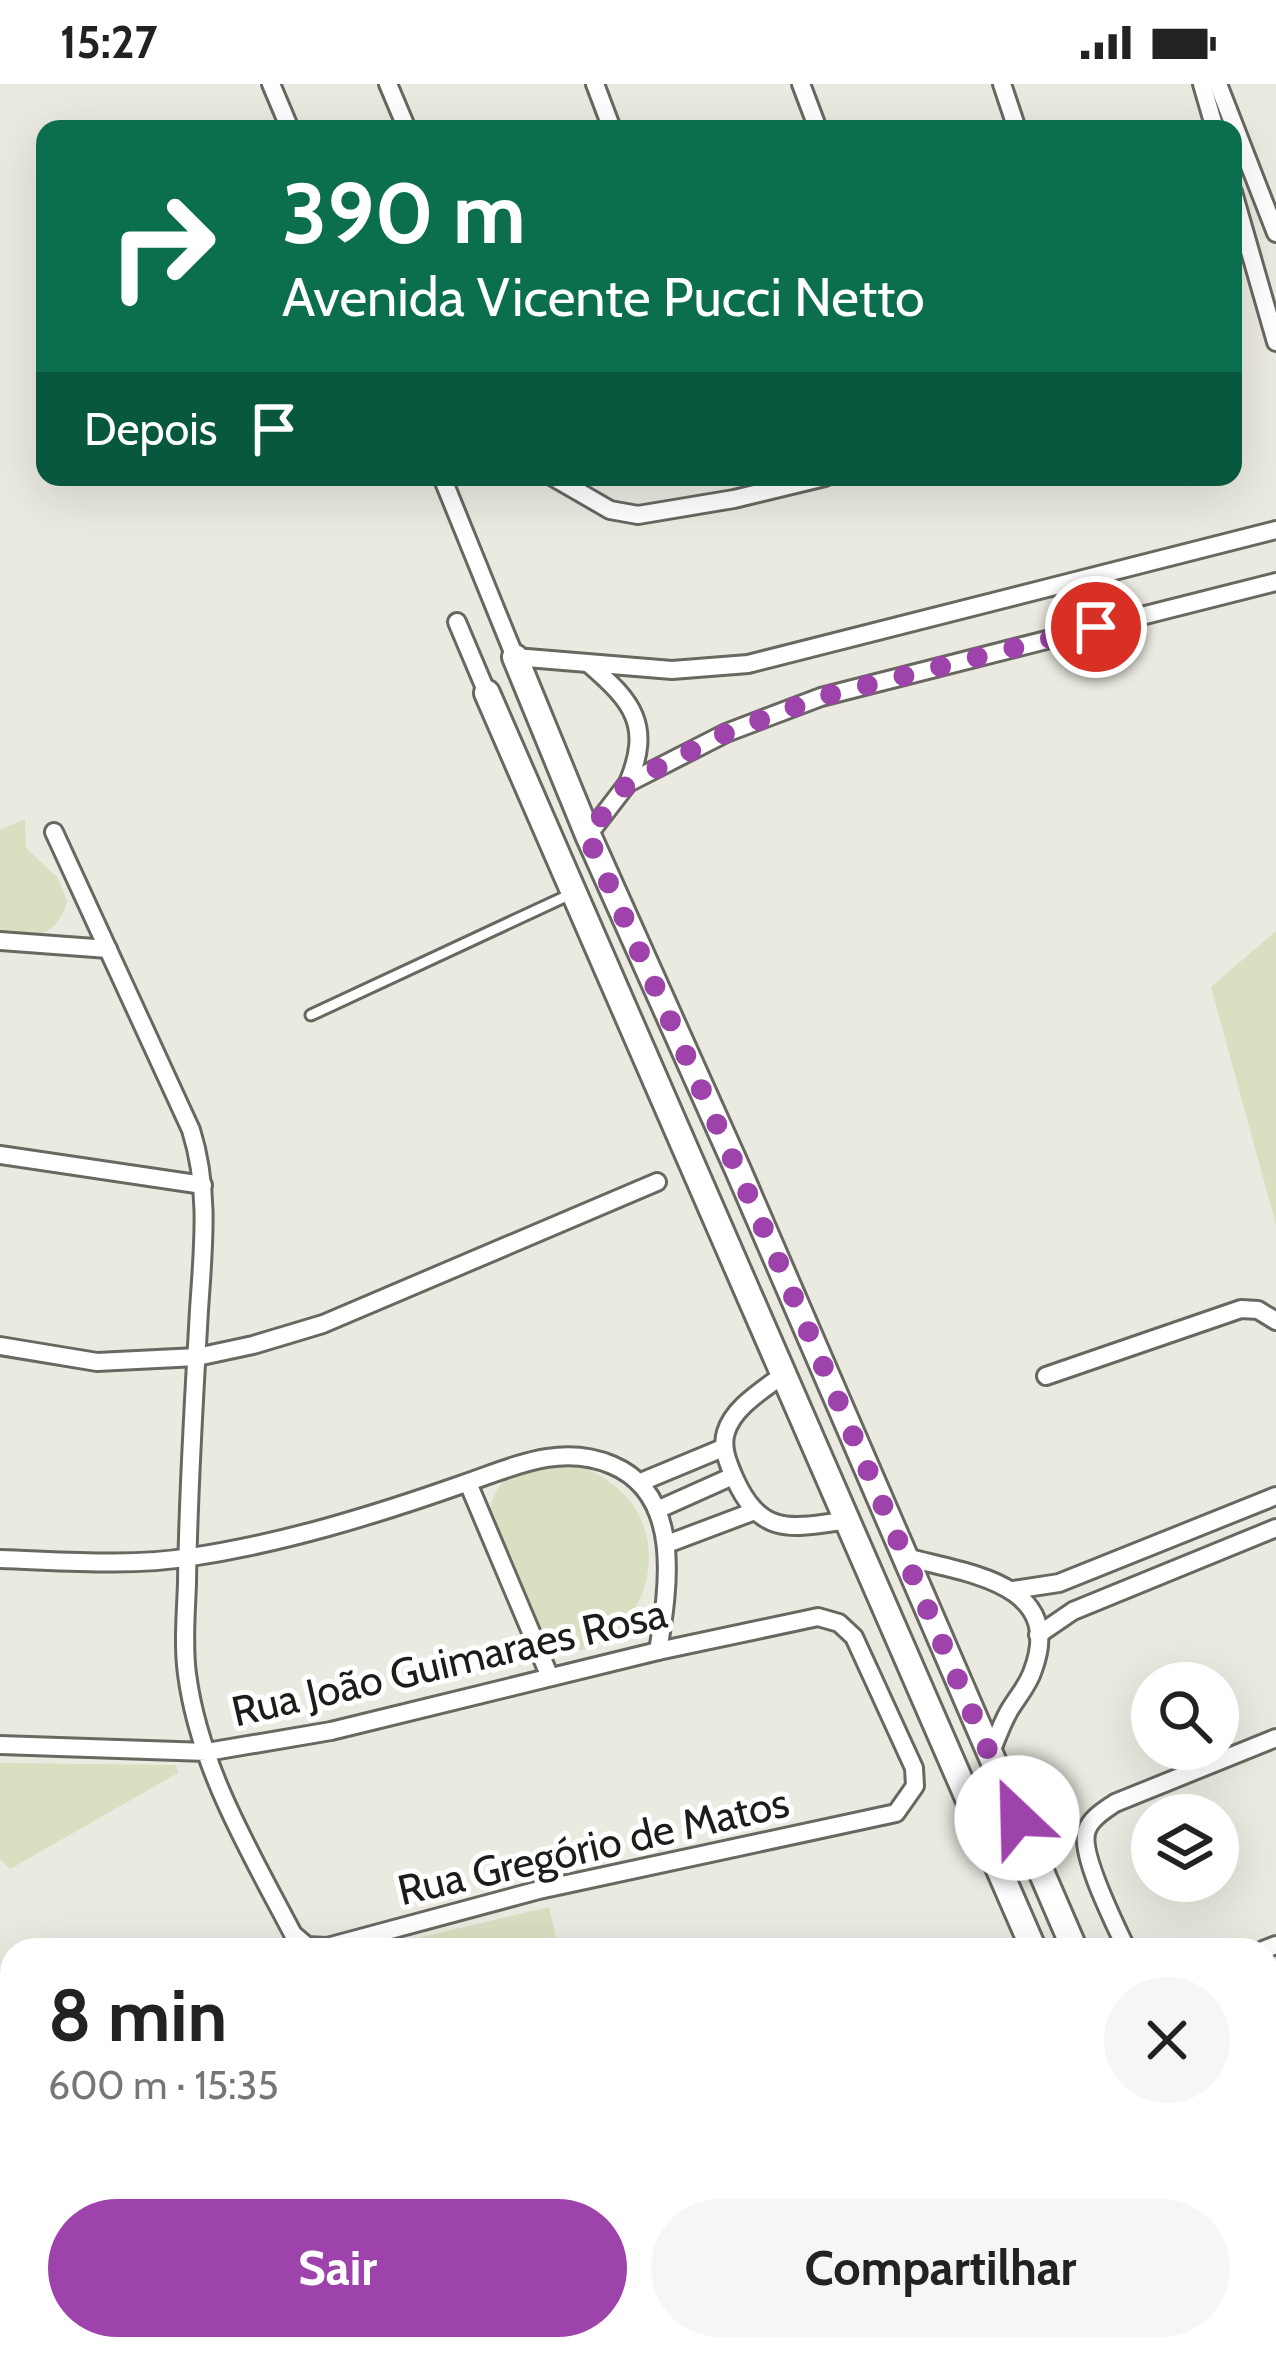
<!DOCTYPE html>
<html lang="pt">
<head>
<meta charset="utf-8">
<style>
	:root { --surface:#fff; --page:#f6f6f6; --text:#222; --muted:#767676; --accent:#9e42ac }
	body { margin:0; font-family:Cabin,sans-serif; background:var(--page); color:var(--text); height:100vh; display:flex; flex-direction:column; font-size:45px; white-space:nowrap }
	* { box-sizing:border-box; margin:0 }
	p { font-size:39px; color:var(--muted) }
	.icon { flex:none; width:66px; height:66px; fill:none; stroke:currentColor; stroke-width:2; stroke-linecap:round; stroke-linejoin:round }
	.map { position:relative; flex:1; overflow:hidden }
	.sheet { position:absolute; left:0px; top:1854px; width:1278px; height:423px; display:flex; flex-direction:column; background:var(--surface); border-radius:36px 36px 0 0; box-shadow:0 12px 48px #0002 }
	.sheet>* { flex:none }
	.guide { position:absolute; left:36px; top:36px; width:1206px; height:366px; border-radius:24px; box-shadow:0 12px 48px #0002; background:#0b6e4f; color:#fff; overflow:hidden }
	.tools { position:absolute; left:1131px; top:1578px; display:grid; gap:24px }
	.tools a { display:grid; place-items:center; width:108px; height:108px; border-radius:50%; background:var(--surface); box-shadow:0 12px 48px #0002; font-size:60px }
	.pin { position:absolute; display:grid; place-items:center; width:102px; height:102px; color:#fff; margin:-51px; border:6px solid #fff; border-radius:50%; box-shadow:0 3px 12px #0007 }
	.me { position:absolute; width:132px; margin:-66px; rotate:336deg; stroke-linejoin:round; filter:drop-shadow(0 0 9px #0008) }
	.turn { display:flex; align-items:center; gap:42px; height:252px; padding:0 48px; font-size:54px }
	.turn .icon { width:156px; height:156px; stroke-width:2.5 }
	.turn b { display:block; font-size:84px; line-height:102px }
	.then { display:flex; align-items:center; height:114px; padding:0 48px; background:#0003; gap:24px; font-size:45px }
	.round { display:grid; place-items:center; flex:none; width:126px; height:126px; border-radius:63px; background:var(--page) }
	.head { display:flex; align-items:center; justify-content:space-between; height:204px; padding:0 48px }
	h1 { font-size:72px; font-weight:700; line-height:90px }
	.action { display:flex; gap:24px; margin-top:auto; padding:24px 48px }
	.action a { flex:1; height:138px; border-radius:72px; background:var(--accent); color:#fff; font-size:48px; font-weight:700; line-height:138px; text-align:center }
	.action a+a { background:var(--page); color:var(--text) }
	.status { display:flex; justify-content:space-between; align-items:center; height:84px; padding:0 60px; background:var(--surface); direction:ltr }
	.status svg { height:33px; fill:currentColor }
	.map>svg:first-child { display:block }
	.green { fill:#d9dfc1 }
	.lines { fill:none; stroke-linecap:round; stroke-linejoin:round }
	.lane-casing { stroke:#686760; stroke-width:15 }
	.street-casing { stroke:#686760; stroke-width:22 }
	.secondary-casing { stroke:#686760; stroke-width:30 }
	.lane { stroke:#fff; stroke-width:9 }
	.street { stroke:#fff; stroke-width:16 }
	.secondary { stroke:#fff; stroke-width:24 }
	.route { stroke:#9e42ac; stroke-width:21; stroke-dasharray:0 37.8 }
	.labels { text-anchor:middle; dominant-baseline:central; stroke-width:10; stroke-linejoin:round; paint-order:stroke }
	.street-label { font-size:42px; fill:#1d1c19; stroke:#fff }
</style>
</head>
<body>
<div class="status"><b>15:27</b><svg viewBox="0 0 49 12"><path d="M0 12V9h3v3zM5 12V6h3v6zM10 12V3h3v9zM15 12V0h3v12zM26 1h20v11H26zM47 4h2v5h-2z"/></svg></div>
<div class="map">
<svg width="1276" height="2275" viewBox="0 0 1276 2275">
	<rect width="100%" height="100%" fill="#ebeae1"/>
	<g class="green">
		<path d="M25 735 26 764 58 794 67 817C58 855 32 853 0 850V746Z"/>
		<path d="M1276 847V1141L1211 903Z"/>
		<path d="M566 1377C720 1423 627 1607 547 1558L488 1431C499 1383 523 1384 566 1377Z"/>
		<path d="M0 1679 176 1681 178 1689 10 1785 0 1775Z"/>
		<path d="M549 1823 559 1866H367Z"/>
	</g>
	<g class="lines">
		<defs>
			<path id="lane" d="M311 931 571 810"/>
			<g id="street">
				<path d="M271 0 290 45"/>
				<path d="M388 0 407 45"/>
				<path d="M595 0 612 45"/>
				<path d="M801 0 818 45"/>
				<path d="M1002 0 1017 45"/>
				<path d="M1202 0 1215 45"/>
				<path d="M1218 0 1276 149"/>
				<path d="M1233 108 1276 258"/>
				<path d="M442 393 515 573 672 586 748 580 1276 446"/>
				<path d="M553 393 610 426 638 431 734 415 825 393"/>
				<path d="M457 538 487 609"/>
				<path d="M589 580C633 618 652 641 628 699"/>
				<path d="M588 751 628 699 726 649 821 613 1276 498"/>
				<path d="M0 857 108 865"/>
				<path d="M0 1071 203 1101"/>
				<path d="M0 1262 97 1278 197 1273 253 1261 323 1240 657 1098"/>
				<path d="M785 1289C765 1305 734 1322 726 1348 721 1363 728 1379 734 1393 761 1454 792 1444 849 1436"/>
				<path d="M1046 1292 1241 1225 1258 1226 1276 1237"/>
				<path d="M641 1398 723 1364"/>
				<path d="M468 1399 550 1593"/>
				<path d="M657 1426 733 1392"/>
				<path d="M667 1460 752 1428"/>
				<path d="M906 1473C962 1489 1066 1497 1033 1586 1028 1602 1017 1613 1009 1627 1001 1641 996 1656 990 1671"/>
				<path d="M0 1475C62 1477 129 1483 191 1473 284 1459 375 1431 463 1400 513 1383 560 1359 612 1381 684 1411 668 1506 658 1567"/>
				<path d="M1013 1506 1059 1499 1276 1412"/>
				<path d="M1038 1551 1073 1527 1276 1444"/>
				<path d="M0 1661 207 1668 331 1647 658 1567 818 1533 839 1539 854 1553 914 1684 915 1702 896 1729 539 1806 327 1863 307 1862 293 1850C250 1768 199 1683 187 1590 183 1561 186 1529 187 1499 188 1408 194 1317 199 1226 203 1165 210 1106 191 1046L54 748"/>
				<path d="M1127 1866C1116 1842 1078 1768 1087 1746 1091 1734 1105 1726 1115 1719L1276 1654"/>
				<path d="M1263 1866 1276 1861"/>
				<path d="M784 2275 798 2265"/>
				<path d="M1083 2275 1097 2265"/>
			</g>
			<g id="secondary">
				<path d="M515 573 588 751 738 1086 1075 1866"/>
				<path d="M487 609 1034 1866"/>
				<path d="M1206 2265 1210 2275"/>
				<path d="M1247 2265 1252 2275"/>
			</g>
		</defs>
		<use href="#lane" class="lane-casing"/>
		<use href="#street" class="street-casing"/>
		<use href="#secondary" class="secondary-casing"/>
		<use href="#lane" class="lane"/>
		<use href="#street" class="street"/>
		<use href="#secondary" class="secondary"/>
	</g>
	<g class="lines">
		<path class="route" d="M1017 1734 776 1172 587 751 628 699 726 649 821 613 1096 543"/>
	</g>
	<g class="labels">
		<g class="street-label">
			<text transform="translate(449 1578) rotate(-13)">Rua João Guimaraes Rosa</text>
			<text transform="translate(593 1762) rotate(-13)">Rua Gregório de Matos</text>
		</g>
	</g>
</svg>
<div class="tools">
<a><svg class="icon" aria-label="search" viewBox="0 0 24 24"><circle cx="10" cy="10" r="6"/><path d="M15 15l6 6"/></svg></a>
<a><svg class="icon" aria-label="layers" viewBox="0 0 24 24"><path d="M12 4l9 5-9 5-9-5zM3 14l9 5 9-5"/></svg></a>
</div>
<div class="pin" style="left:1096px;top:543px;background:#d93025"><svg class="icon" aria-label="arrive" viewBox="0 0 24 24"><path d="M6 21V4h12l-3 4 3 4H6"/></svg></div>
<svg class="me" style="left:1017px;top:1734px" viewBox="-20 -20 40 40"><circle r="19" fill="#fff"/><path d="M0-13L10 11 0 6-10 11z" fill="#9e42ac"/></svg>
<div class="guide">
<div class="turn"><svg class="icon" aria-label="right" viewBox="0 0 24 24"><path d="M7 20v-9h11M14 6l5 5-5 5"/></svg><div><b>390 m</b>Avenida Vicente Pucci Netto</div></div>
<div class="then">Depois<svg class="icon" aria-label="arrive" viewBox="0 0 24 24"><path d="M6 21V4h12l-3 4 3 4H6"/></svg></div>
</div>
<section class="sheet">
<div class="head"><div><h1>8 min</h1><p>600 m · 15:35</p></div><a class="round"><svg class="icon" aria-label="close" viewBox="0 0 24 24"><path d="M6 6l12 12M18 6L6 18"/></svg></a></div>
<div class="action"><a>Sair</a><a>Compartilhar</a></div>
</section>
</div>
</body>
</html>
